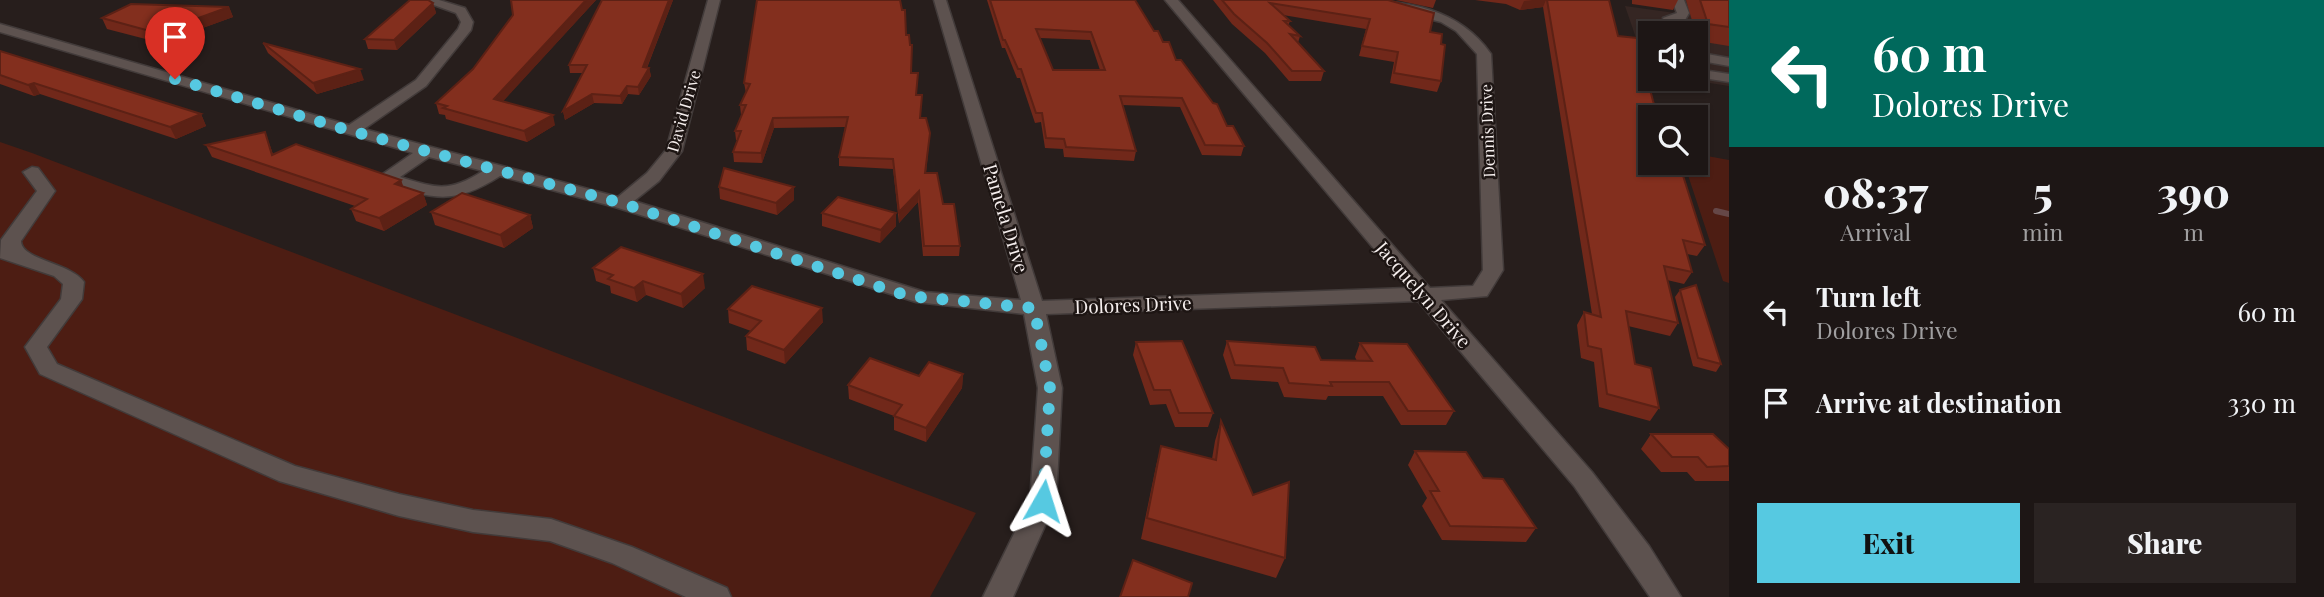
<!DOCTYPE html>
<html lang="en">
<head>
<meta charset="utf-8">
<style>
	:root { --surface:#1d1615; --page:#2a2322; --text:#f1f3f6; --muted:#a09fa0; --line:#3b3534; --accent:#56c9e1 }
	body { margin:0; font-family:"Playfair Display",serif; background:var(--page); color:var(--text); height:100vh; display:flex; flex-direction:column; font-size:26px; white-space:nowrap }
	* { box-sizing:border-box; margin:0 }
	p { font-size:23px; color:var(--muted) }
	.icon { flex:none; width:38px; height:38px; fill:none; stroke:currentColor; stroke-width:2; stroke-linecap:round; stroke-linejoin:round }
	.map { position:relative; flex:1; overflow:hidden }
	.details { display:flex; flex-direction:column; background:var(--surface); width:595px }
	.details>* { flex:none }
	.banner { background:#00695c; color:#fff; overflow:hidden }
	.controls { position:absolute; left:1638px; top:21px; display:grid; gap:14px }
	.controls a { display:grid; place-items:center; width:70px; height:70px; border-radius:0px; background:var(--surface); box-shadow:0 2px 5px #0004,0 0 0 2px var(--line); font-size:35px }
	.pin { position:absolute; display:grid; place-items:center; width:60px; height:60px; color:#fff; margin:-72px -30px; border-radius:50% 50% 50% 0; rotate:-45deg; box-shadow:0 0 7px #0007 }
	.pin .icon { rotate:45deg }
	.me { position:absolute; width:77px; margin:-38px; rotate:6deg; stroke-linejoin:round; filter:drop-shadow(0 0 5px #0008) }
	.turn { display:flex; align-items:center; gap:24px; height:147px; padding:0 28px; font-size:32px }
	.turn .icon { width:91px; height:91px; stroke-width:2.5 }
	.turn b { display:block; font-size:49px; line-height:60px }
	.eta { display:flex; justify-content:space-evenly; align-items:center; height:119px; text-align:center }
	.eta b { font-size:42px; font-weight:800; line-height:49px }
	.cta { display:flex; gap:14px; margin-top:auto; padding:14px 28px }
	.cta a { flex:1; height:80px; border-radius:0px; background:var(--accent); color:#111; font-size:28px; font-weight:800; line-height:80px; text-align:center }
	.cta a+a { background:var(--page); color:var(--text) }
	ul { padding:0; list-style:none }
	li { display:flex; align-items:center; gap:21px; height:91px; padding:0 28px }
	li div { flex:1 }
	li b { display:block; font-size:26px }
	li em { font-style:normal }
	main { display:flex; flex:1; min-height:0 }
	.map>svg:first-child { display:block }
	.built { fill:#352623 }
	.green { fill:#4d1d13 }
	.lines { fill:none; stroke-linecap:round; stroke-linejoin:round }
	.stream { stroke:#654747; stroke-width:6 }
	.minor-casing { stroke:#423b3a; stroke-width:3 }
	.minor { fill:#5d524f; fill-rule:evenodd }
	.wall { fill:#71281a; fill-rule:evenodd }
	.shaded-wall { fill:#5c2115 }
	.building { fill:#832f1e; stroke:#5c2115; stroke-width:2; fill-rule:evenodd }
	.route { stroke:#56c9e1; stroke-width:12; stroke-dasharray:0 21.6 }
	.labels { text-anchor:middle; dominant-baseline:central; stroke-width:5; stroke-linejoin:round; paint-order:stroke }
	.far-street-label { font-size:16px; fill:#f5eeed; stroke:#1d1513 }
	.street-label { font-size:19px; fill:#f5eeed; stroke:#1d1513 }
</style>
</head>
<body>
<main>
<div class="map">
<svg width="1729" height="597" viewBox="0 0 1729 597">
	<rect width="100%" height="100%" fill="#271e1c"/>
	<path class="built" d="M1672 0H1729V86L1684 79H1696V33H1650V73H1648L1625 6 1675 13Z"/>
	<g class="green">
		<path d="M0 142 32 153 976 513 930 597H0Z"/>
		<path d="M1696 154 1729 160V283L1723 281 1684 163H1696Z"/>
	</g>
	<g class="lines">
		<path class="stream" d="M1716 211 1729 214"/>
		<defs>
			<g id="minor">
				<path d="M420 0H439L465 8 473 22 471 30 426 86 364 129 618 197 647 173 666 150 708 0H720L682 151 659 181 634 201 925 292 1021 300 934 0H946L1042 301 1407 288 1165 0H1178L1430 288 1473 286 1483 270 1477 54 1456 31 1441 22 1353 0C1406 0 1459 8 1491 54L1503 270 1487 296 1441 300 1592 472 1649 546 1681 597H1650L1574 486 1418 301 1046 314 1062 388 1056 501 1013 597H983L1030 501 1038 388 1024 314 916 302 615 207 500 176C452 207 431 198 380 182L377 178 413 153 0 32V24L349 125 416 80 458 29 461 22 456 13ZM429 157 483 171C449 193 436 188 400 177Z"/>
				<path d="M1672 0H1684L1689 13 1685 20 1677 21 1681 33H1669L1663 18 1677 13Z"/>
				<path d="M1696 52 1729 58V66L1696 60Z"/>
				<path d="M1696 69 1729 74V82L1696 77Z"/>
				<path d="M32 167 38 168 55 191 21 241C21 260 71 263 84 282L82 299 47 347 57 364 295 466 399 494 473 510 551 519 632 547 727 588 731 597H686L612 563 550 541 473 532 399 516 279 481 40 374 25 347 61 299 63 284 54 276 0 258 1 240 37 191 23 172Z"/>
			</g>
		</defs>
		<use href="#minor" class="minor-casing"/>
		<use href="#minor" class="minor"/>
	</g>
	<g class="wall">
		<path d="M511 0H596L503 101 555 125 527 142 446 119 445 115 439 114 436 103 473 69 513 15Z"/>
		<path d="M602 0H673L647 68H649L651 76 639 95 628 94 622 104 594 103 565 120 563 111 583 73H570L569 65Z"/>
		<path d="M987 0H1135L1154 31 1227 126 1244 146 1241 156 1202 155 1180 107 1122 105 1136 151 1134 161 1064 157 1063 149 1045 148 1041 122 1035 123 1020 78H1017L1005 48H1002ZM1040 38 1090 40 1100 70H1053Z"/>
		<path d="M1213 0H1388L1430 32 1441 44V81L1437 92 1390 83 1394 62 1359 56 1366 29 1283 15 1290 21 1288 26 1300 36 1298 43 1324 71 1321 81H1289L1265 53 1232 24Z"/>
		<path d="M1396 0H1436L1433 8Z"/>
		<path d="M1475 0H1609L1618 36 1653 101 1705 245 1697 256 1687 254 1692 272 1684 284 1667 280 1678 323 1670 336 1628 326 1635 364 1659 408 1650 421 1599 407 1594 362 1581 358 1577 325 1584 312 1592 314 1543 7 1520 10 1506 4Z"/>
		<path d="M1632 0H1678L1673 10 1632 4Z"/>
		<path d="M1686 0H1729V46L1698 41Z"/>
		<path d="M433 3 436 13 397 50 368 49 365 39Z"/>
		<path d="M229 7 233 17 161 43 107 29 102 18Z"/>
		<path d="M906 35 911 73 920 118 929 143 926 173 943 204 960 246 959 256H923L918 202 899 223 893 169 839 166V157L845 127 774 128 762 163 734 162 733 152 737 140H736L735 131 742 115H741L740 105 746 93 744 83Z"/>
		<path d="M263 43 364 80 317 94 268 53Z"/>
		<path d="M0 51 201 114 206 126 176 139 40 94 34 96 0 84Z"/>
		<path d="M265 132 273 154 401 180 403 186 423 193 427 205 384 231 356 221 351 209 355 206 212 157 206 145Z"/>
		<path d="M719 187 794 200 777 215 720 199Z"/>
		<path d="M431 212 530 215 533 228 504 248 435 225Z"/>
		<path d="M822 213 896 226 880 243 822 226Z"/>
		<path d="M593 268 705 288 683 308 646 295 637 302 611 293 610 286 596 281Z"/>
		<path d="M1680 290 1721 364 1716 372 1693 366 1675 297Z"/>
		<path d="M728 309 823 322 785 364 747 350 746 336 751 331 729 323Z"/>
		<path d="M1227 341 1321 360 1357 361 1355 357 1360 343 1454 411 1446 425H1401L1383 396H1328L1326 400 1284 397 1278 382 1231 379 1223 355Z"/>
		<path d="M1136 342 1213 413 1208 427H1175L1166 404 1150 405 1133 355Z"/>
		<path d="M963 374 962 388 926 442 894 430V416L849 399 848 385 919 376Z"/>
		<path d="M1221 421 1253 495 1285 558 1276 578 1141 539 1156 466 1161 446 1212 459 1215 441Z"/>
		<path d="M1651 434 1729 449V481H1695L1687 472H1661L1641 449Z"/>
		<path d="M1415 451 1483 478 1536 528 1526 542 1442 540 1422 506 1427 498 1408 465Z"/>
	</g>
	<g class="shaded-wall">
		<path d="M586 0H596L496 109 494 99Z"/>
		<path d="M669 0H673L644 75 643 67Z"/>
		<path d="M1533 0H1546L1543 7 1520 10 1524 1Z"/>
		<path d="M433 3 436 13 397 50 394 40Z"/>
		<path d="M229 7 233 17 161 43 157 33Z"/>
		<path d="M649 68 651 76 639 95 638 87Z"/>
		<path d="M360 69 364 80 317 94 313 83Z"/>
		<path d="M34 83 40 94 34 96 28 85Z"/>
		<path d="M627 86 628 94 622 104 620 96Z"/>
		<path d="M592 94 594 103 565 120 563 111Z"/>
		<path d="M201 114 206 126 176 139 170 127Z"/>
		<path d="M553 115 555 125 527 142 524 131Z"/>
		<path d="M773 118 774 128 762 163 761 153Z"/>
		<path d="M401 180 405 192 395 184Z"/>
		<path d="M794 187V200L777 215 776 203Z"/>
		<path d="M919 191 918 202 899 223V212Z"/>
		<path d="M423 193 427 205 384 231 379 218Z"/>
		<path d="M896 213V226L880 243 881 230Z"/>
		<path d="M530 215 533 228 504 248 500 235Z"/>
		<path d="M703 274 705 288 683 308 681 294Z"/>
		<path d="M643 281 646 295 637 302 634 288Z"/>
		<path d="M822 308 823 322 785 364 784 350Z"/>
		<path d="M963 374 962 388 926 442V428Z"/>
	</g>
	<g class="building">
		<path d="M410 0H428L433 3 394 40 365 39Z"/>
		<path d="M511 0H586L494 99 553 115 524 131 443 108 447 106 436 103 473 69 513 15Z"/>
		<path d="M602 0H669L643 67 649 68 638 87 627 86 620 96 592 94 563 111 587 65H569Z"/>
		<path d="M757 0H900L902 10H905L906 35H909L910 45H912L911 73H918L916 95H922L920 118H926L930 133 925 173H937L943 204H954L960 246H924L919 191 899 212 893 159 839 157 848 117 773 118 761 153 733 152 741 131H735L746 105H740L750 84 744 83Z"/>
		<path d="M990 0H1135L1154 31H1158L1163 42H1169L1176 60H1181L1213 103 1217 104 1227 126H1233L1244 146 1205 145 1182 98 1120 96 1136 151 1066 147 1064 139 1046 138 1042 113H1036L1021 69H1018L1005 40H1003ZM1036 29 1091 32 1105 70H1053Z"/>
		<path d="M1222 0H1388L1434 13 1430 32 1442 34 1441 44 1445 45 1441 81 1394 73 1398 52 1362 46 1370 19 1270 3 1290 21H1284L1300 36 1290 34 1324 71H1292L1267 43 1234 14Z"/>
		<path d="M1547 0H1609L1618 36 1637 38 1653 101 1658 117H1650V163H1679L1705 245 1683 240 1692 272 1664 266 1678 323 1626 311 1635 364 1651 368 1659 408 1607 394 1601 349 1588 346 1584 312 1601 317Z"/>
		<path d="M1700 0H1729V27L1708 24Z"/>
		<path d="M131 4 229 7 157 33 102 18Z"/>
		<path d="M263 43 360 69 313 83Z"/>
		<path d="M0 51 201 114 170 127 34 83 28 85 0 75Z"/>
		<path d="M265 132 272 155 296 144 401 180 395 184 423 193 379 218 351 209 367 199 206 145Z"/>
		<path d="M724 168 794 187 776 203 719 187Z"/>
		<path d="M462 193 530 215 500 235 431 212Z"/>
		<path d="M838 197 896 213 881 230 822 213Z"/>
		<path d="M621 247 703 274 681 294 643 281 634 288 608 279 613 275 593 268Z"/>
		<path d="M1696 285 1721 364 1698 358 1680 290Z"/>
		<path d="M752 286 822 308 784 350 746 336 761 321 728 309Z"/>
		<path d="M1182 341 1213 413H1179L1170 390H1154L1136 342Z"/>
		<path d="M1227 341 1315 347 1321 360 1372 361 1360 343 1407 344 1454 411H1408L1389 382H1330L1332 386 1289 383 1283 368 1235 365Z"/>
		<path d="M870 358 919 376 929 362 963 374 926 428 894 416 902 405 848 385Z"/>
		<path d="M1221 421 1253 495 1289 482 1285 558 1147 518 1161 446 1216 460Z"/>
		<path d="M1651 434H1713L1729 449V466L1707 467 1698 457H1672Z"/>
		<path d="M1415 451 1466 452 1483 478 1503 479 1536 528 1450 526 1430 491H1439Z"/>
		<path d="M1133 560 1192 583 1188 597H1120Z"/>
	</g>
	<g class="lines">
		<path class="route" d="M175 79 351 131 621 203 908 296 1034 308 1050 388 1043 501"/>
	</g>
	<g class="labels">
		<g class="far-street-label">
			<text transform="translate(683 111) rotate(-74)">David Drive</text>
			<text transform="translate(1487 131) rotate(-92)">Dennis Drive</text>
		</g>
		<g class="street-label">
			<text transform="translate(1007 218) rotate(73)">Pamela Drive</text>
			<text transform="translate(1424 294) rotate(49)">Jacquelyn Drive</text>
			<text transform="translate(1133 304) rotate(-2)">Dolores Drive</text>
		</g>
	</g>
</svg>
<div class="controls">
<a><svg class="icon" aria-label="sound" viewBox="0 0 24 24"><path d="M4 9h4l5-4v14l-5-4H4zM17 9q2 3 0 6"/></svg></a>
<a><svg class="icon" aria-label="search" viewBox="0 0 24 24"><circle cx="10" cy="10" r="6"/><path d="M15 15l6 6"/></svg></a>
</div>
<div class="pin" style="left:175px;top:79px;background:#d93025"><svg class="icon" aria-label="arrive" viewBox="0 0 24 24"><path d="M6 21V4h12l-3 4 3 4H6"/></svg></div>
<svg class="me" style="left:1043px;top:501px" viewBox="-20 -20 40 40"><path d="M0-17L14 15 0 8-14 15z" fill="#56c9e1" stroke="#fff" stroke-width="4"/></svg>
</div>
<section class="details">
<div class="banner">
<div class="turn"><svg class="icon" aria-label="left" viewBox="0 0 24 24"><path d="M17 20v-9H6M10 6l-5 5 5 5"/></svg><div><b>60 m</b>Dolores Drive</div></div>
</div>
<div class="eta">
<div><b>08:37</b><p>Arrival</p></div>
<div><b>5</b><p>min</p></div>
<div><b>390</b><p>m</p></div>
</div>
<ul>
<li><svg class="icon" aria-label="left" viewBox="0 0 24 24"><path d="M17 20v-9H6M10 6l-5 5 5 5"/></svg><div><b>Turn left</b><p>Dolores Drive</p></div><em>60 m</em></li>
<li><svg class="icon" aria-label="arrive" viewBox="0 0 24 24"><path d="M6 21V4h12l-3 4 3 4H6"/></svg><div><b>Arrive at destination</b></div><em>330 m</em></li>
</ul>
<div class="cta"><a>Exit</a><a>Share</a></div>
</section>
</main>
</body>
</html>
